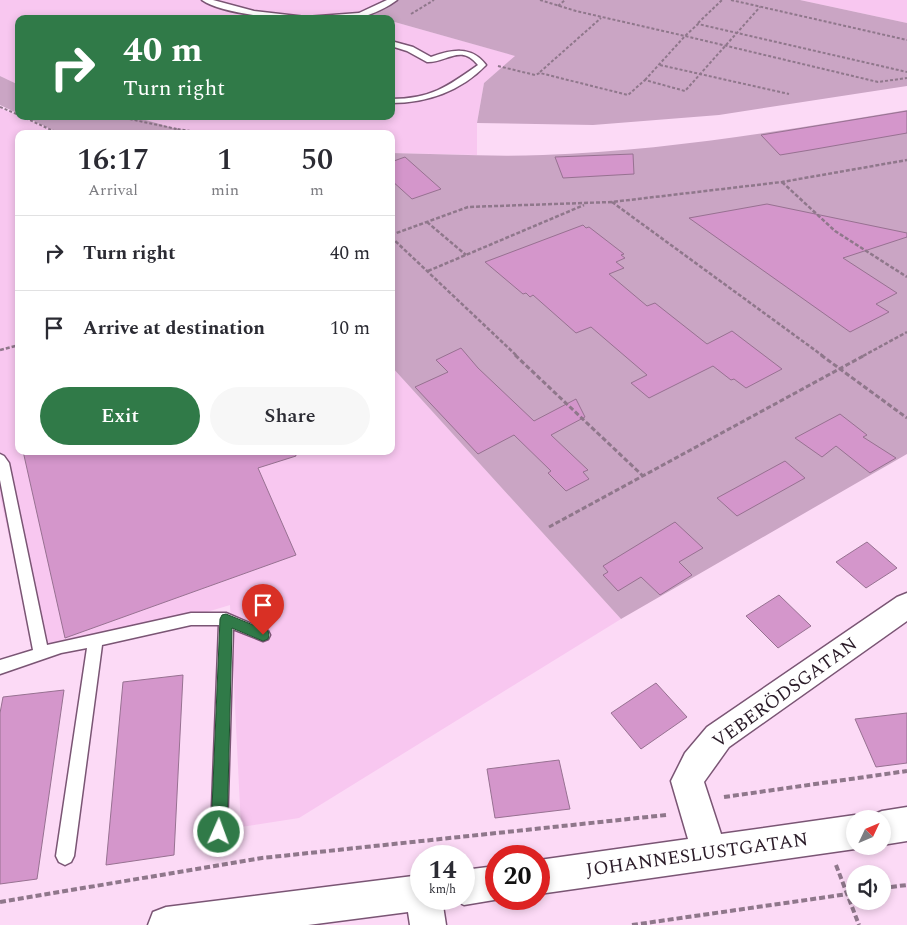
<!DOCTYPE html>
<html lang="en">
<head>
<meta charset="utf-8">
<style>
	:root { --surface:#fff; --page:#f7f7f7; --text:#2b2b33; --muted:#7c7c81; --line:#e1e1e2; --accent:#307a48 }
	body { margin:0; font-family:Spectral,serif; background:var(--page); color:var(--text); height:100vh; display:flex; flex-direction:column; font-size:19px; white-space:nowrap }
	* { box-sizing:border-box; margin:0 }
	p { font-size:16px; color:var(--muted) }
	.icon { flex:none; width:28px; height:28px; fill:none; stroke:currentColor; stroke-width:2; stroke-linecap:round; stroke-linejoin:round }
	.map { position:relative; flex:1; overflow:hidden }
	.panel { position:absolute; left:15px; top:130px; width:380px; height:325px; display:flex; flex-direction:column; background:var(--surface); border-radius:10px; box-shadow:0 2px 8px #0003 }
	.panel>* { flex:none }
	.hud { position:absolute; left:15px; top:15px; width:380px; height:105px; border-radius:10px; box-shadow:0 2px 8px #0003; background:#307a48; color:#fff; overflow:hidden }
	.needle { width:32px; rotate:46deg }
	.controls { position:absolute; left:846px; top:810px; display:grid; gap:10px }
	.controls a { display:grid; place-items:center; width:45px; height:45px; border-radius:50%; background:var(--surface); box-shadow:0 2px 8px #0003; font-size:25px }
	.speed { position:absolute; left:410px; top:845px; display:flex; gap:10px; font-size:25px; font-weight:700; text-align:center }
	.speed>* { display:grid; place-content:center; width:65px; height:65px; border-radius:50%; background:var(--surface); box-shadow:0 2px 8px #0003; line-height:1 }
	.speed small { font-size:12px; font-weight:400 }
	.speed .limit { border:8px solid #d22; background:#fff; color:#111 }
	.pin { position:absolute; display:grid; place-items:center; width:42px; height:42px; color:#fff; margin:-51px -21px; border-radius:50% 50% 50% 0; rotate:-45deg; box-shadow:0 0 5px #0007 }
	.pin .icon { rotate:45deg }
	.me { position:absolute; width:55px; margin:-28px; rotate:2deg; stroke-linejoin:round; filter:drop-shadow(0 0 4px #0008) }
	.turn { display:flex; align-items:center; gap:18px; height:105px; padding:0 25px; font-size:22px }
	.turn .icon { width:65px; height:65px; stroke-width:2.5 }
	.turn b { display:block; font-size:35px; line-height:42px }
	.eta { display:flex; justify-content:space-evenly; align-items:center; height:85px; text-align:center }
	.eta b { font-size:30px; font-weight:600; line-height:35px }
	.primary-button { display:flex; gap:10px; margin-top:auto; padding:10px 25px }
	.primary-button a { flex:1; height:58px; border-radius:30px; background:var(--accent); color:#fff; font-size:20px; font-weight:600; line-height:58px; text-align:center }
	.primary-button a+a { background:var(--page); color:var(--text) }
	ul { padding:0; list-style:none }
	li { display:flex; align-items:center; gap:15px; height:75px; padding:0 25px; border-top:1px solid var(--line) }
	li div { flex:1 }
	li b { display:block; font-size:19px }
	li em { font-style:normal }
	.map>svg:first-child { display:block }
	.built { fill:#f8c7f0 }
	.green { fill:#caa5c4 }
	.building { fill:#d496cb; stroke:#977191 }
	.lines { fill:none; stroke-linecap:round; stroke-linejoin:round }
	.lane-casing { stroke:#7a5574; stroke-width:3 }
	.street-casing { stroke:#7a5574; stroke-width:3 }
	.path-far3 { stroke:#8f778b; stroke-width:2; stroke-dasharray:3 2; stroke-linecap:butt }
	.path-far2 { stroke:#8f778b; stroke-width:2.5; stroke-dasharray:4 2; stroke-linecap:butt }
	.path-far1 { stroke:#8f778b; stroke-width:3; stroke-dasharray:5 2.5; stroke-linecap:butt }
	.path { stroke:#8f778b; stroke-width:4; stroke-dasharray:6 3; stroke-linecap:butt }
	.lane { fill:#fff; fill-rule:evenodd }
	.street { fill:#fff; fill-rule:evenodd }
	.route { fill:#307a48; stroke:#1f4f2f }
	.labels { text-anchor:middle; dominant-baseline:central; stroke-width:4.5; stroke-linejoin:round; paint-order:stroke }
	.near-street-label { font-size:19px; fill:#2a1b28; stroke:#fff }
</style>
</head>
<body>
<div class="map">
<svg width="907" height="925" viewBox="0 0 907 925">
	<rect width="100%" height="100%" fill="#fcdaf6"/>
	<g class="built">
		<path d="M0 0H395L372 15 385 19H19V85L0 76Z"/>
		<path d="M800 0H907V23Z"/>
		<path d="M391 21 516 56 484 83 477 123V155L391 153V134H219L177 129 132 116H391Z"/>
		<path d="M0 108 61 134H19V451H391V366L621 619 299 818 241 827 230 605 164 625 36 658 0 496Z"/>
	</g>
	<g class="green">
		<path d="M395 0H800L907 23V86L719 115 593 125 477 123 484 83 515 56 391 21V19L371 15Z"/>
		<path d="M0 76 19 85V114L0 105Z"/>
		<path d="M907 110V454L621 619 391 366V153C441 154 492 157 543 155 665 151 787 130 907 110Z"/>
		<path d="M23 116H132L177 129 219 134H61Z"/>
	</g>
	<g class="building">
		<path d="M907 111V133L810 150 780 155 761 135Z"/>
		<path d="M633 154 634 174 563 178 555 157Z"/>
		<path d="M405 157 441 189 412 199 391 180V162Z"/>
		<path d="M767 204 907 233V237L843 258 897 293 876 304 889 312 850 332 689 218Z"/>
		<path d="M583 225 586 228 589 227 624 254 621 255 625 258 616 262 624 268 609 274 647 306 655 303 707 344 732 331 782 369 746 388 734 379 731 380 713 366 649 398 631 383 647 375 591 327 576 333 533 295 530 297 526 293 523 294 485 262Z"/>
		<path d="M461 348 478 368 534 421 576 399 585 417 551 435 588 470 583 472 589 479 566 491 548 473 551 471 514 435 478 454 415 387 448 372 436 360Z"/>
		<path d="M840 414 867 435 863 437 896 458 870 473 836 446 822 457 795 438Z"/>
		<path d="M23 451H295L296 456 258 468 296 555 65 638Z"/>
		<path d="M785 461 805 478 737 516 717 498Z"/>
		<path d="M675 522 703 548 679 562 692 575 660 595 641 577 618 591 603 575 608 572 603 566Z"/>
		<path d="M867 542 897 568 866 588 836 562Z"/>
		<path d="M779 595 811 626 778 648 746 616Z"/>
		<path d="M183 675 174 855 106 865 123 682Z"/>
		<path d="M656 683 687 717 641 749 611 713Z"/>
		<path d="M64 690 37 879 0 884V713L3 697Z"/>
		<path d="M907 713V763L876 767 855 719Z"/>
		<path d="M559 760 570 809 495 818 487 769Z"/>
	</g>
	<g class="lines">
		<defs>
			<g id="lane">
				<path d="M202 0H213L254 11 306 17 359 13 387 0H397C388 7 373 14 362 17 333 25 227 18 202 0Z"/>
				<path d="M391 41 413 47 431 57C451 50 471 45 486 65 461 91 427 103 391 103V99C430 99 447 87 478 65 461 43 446 63 427 62L407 51 391 46Z"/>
				<path d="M0 454 4 456 9 463 47 645 191 613H226L268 631 270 635 268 639 263 641 233 629 227 832 225 838 219 840 213 838 211 832 219 625H191L102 645 74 856 71 862 65 865 59 862 56 856 87 648 61 653 0 674V660L33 650 0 480Z"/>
			</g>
			<g id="street">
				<path d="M907 593V621L729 747 704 782 721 834 855 815 864 819H855V846H861L855 849 539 894V860L688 839 671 781 685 753 707 727 897 597Z"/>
				<path d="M907 807V841L882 845V819H869L870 816 882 811Z"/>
				<path d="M496 866V899H500L464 905 452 899H464V870Z"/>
				<path d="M421 875V899H442L446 925H410L408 912 308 925H148L153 912 166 907Z"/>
			</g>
		</defs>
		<use href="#lane" class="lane-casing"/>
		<use href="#street" class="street-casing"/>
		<g class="path-far3">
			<path d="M540 0 576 11 685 36 698 24 907 72"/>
			<path d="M731 0 907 40"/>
			<path d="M558 6 565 0"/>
			<path d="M411 14 434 0"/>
			<path d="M698 23 722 0"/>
			<path d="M660 65 789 94"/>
			<path d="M498 66 535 75 540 73 628 95 645 80 685 91 760 7"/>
			<path d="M540 72 601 18"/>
			<path d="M645 80 685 36 878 82 907 78"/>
			<path d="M0 107 19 115"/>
			<path d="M21 116 60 134"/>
			<path d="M115 116 177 129"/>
			<path d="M169 134 177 129 210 134"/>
		</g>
		<g class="path-far2">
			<path d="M782 182 835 231 907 277"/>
			<path d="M612 202 823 356"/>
			<path d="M427 222 466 255"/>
			<path d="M391 235 468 207 612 202 782 182 907 160"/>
			<path d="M391 237 517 356"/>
			<path d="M428 271 584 205"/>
			<path d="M0 350 19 345"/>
			<path d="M863 356 907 332"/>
		</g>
		<g class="path-far1">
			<path d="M515 355 643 476"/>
			<path d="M821 355 907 418"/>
			<path d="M549 527 865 355"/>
		</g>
		<g class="path">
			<path d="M724 797 907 771"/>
			<path d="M836 865 859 925"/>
			<path d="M882 888 907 885"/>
			<path d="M0 902 262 858 666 815"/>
			<path d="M632 925 855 893"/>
		</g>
		<use href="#lane" class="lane"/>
		<use href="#street" class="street"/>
	</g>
	<path class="route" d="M226 614 268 631 269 635 268 639 263 641 232 628 227 832 225 837 219 839 214 837 211 832 220 619 222 615Z"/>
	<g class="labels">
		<g class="near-street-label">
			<text transform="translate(785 693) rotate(-36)">VEBERÖDSGATAN</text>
			<text transform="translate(697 855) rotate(-8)">JOHANNESLUSTGATAN</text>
		</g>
	</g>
</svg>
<div class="controls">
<a><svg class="needle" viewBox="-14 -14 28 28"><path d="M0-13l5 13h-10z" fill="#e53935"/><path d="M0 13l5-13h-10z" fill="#7c7c81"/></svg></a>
<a><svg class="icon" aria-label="sound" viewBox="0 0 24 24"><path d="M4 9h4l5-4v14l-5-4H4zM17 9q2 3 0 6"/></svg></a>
</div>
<div class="speed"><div>14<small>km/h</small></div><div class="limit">20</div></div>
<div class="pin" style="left:263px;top:635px;background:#d93025"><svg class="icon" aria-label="arrive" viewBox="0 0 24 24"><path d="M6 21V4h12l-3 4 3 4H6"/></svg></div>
<svg class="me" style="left:219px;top:832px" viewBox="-20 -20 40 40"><circle r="17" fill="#307a48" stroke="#fff" stroke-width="3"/><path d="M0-11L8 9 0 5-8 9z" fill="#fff"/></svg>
<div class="hud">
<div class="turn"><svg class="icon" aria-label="right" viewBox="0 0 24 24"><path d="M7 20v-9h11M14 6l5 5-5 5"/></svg><div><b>40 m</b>Turn right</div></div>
</div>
<section class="panel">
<div class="eta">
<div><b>16:17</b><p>Arrival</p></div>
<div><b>1</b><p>min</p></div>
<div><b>50</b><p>m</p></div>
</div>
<ul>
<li><svg class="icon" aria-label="right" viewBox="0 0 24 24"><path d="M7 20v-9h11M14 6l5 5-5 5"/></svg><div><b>Turn right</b></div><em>40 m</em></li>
<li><svg class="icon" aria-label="arrive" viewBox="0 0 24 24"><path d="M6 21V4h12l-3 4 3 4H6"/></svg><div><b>Arrive at destination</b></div><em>10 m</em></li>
</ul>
<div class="primary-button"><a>Exit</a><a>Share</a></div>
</section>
</div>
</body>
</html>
